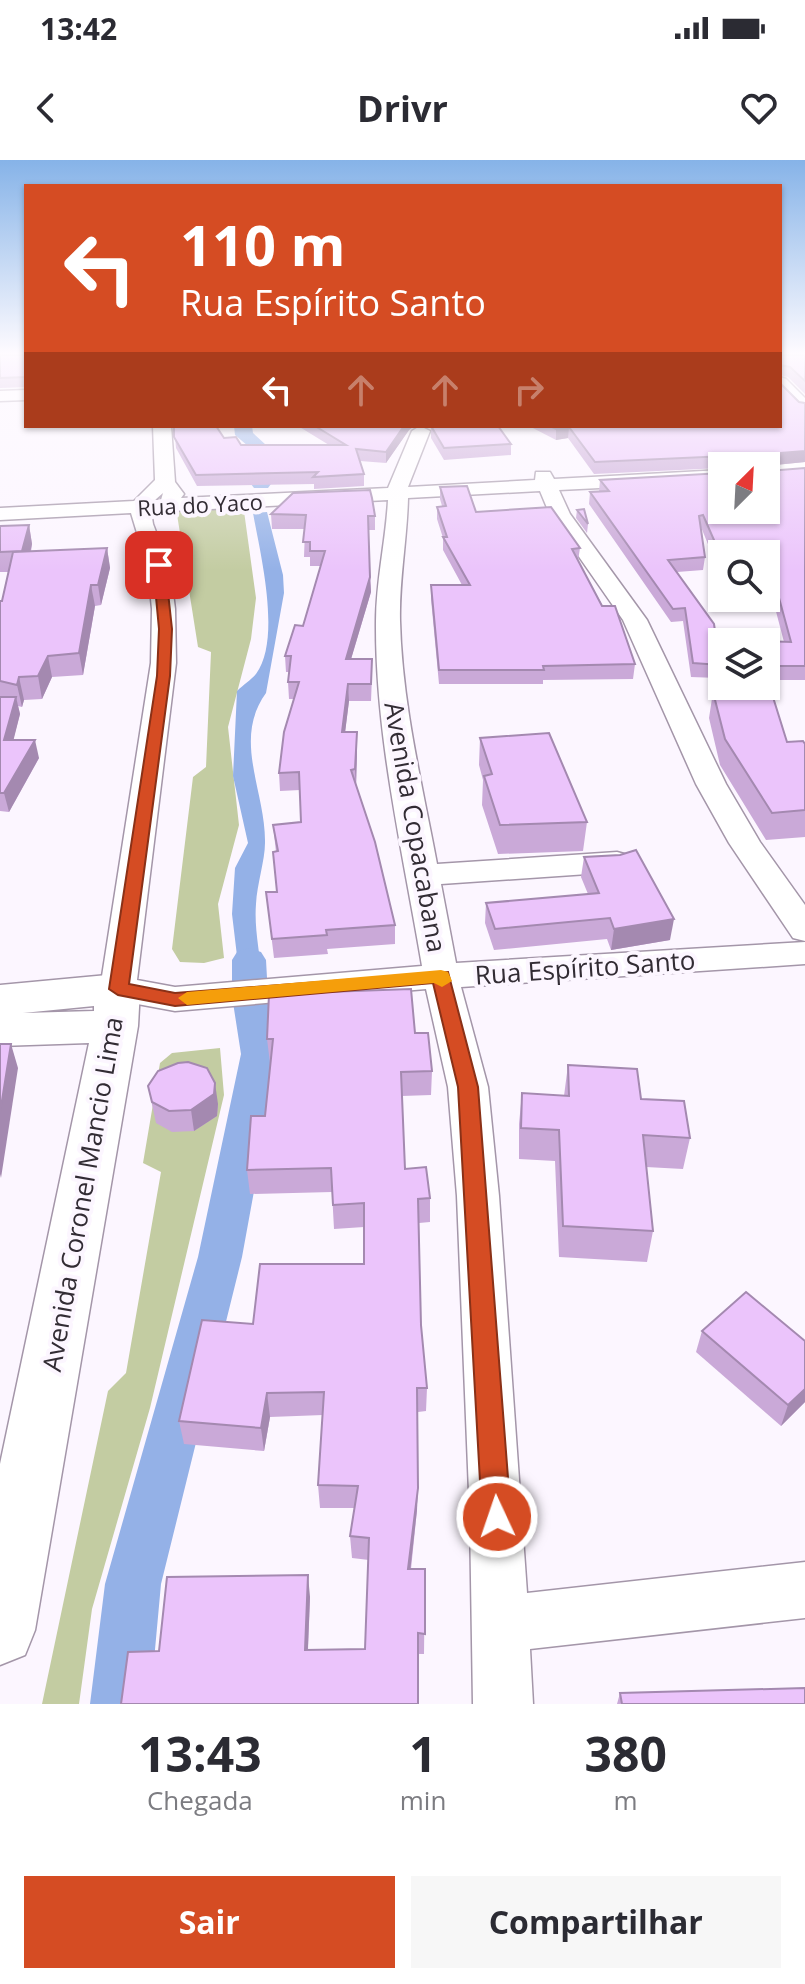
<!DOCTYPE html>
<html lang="pt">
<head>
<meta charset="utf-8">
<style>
	:root { --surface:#fff; --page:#f7f7f7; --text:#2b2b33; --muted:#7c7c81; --accent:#d54c23 }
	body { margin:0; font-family:"Open Sans",sans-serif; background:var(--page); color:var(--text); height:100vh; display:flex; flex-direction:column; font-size:30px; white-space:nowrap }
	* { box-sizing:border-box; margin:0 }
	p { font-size:26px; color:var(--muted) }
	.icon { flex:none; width:44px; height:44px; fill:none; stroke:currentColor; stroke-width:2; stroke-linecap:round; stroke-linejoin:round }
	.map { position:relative; height:1544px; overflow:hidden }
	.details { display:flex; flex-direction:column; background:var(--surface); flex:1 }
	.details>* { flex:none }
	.banner { position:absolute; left:24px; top:24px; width:758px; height:244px; border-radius:0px; box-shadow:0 2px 6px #0004; background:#d54c23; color:#fff; overflow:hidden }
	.needle { width:52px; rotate:24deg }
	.fabs { position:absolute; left:708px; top:292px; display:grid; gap:16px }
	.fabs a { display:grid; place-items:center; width:72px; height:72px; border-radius:0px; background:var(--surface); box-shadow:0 2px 6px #0004; font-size:40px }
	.pin { position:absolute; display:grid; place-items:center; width:68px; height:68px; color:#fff; margin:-34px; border-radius:16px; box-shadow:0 4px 12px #0006 }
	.me { position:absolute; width:88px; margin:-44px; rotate:357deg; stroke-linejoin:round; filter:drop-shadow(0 0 6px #0008) }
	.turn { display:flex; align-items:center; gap:28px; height:168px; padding:0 24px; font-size:36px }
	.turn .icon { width:104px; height:104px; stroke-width:2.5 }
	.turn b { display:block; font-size:56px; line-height:68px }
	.lanes { display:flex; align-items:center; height:76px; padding:0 24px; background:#0003; justify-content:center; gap:40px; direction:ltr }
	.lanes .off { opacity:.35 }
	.eta { display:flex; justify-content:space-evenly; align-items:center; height:136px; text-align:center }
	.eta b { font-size:48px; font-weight:700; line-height:56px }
	.cta { display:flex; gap:16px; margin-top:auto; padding:16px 24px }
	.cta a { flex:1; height:92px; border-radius:0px; background:var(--accent); color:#fff; font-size:32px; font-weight:700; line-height:92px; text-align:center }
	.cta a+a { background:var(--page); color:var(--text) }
	.status { display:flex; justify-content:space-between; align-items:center; height:56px; padding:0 40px; background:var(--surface); direction:ltr }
	.status svg { height:22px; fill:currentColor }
	header { display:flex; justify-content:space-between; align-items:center; height:104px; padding:0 24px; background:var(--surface); font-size:36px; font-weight:700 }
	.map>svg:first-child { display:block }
	.green { fill:#c3cca2 }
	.water { fill:#94b1e7 }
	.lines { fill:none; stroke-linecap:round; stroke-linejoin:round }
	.canal { fill:#94b1e7; fill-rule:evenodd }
	.minor-casing { stroke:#a496a9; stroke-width:3 }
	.major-casing { stroke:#a496a9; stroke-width:3 }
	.minor { fill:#fff; fill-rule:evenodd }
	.major { fill:#fff; fill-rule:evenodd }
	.wall { fill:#caa9d8 }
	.shaded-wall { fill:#a489b0 }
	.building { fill:#ebc4fb; stroke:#a489b0; stroke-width:2 }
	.route { fill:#d54c23; stroke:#8a3117; stroke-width:2 }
	.slow { fill:#f59e0b }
	.labels { text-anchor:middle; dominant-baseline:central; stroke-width:8; stroke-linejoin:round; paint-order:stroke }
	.far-street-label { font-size:22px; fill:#322c34; stroke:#fcf6ff }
	.street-label { font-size:26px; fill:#322c34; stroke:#fcf6ff }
</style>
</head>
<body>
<div class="status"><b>13:42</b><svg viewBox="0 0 49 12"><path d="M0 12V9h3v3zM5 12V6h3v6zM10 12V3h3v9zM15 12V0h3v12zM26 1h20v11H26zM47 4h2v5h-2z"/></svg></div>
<header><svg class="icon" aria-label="back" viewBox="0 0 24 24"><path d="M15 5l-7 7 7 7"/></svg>Drivr<svg class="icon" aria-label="heart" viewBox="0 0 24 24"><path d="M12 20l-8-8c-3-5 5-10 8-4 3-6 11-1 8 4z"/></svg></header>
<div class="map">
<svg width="805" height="1544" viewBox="0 0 805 1544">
	<rect width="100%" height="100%" fill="#fcf6ff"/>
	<g class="green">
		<path d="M243 344 256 438 251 479 228 567 239 665 218 744 224 798 204 803 180 802 172 789 193 617 206 607 211 492 198 487 176 348Z"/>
		<path d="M220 888 224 935 150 1248 92 1449 79 1544H42L108 1231 126 1213 161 1012 143 1003 160 903 172 893Z"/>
	</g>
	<path class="water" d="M267 352 283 415 284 433 266 533C232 580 266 631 265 683 265 700 257 724 256 744 254 768 260 794 262 818L240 821 232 754 235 708 248 683 233 616 237 531C243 525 251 520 256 514 282 479 260 392 253 353Z"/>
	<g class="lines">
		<g class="canal">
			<path d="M234 266H252L253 273 266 285 264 294 271 324 268 328H254L251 324 246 294 248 286 235 275Z"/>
			<path d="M249 788 261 792 266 800 268 836 279 894 242 1097 161 1424 150 1544H90L105 1424 198 1097 241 894 232 836V800L237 792Z"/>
		</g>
		<defs>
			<g id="minor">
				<path d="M780 217 786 219 805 238V252L799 251 780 231Z"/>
				<path d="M26 230V240L0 241V231Z"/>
				<path d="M153 266H171L175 322 184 334 181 338 388 328 412 271 420 266 430 271 408 327 535 320 536 312H550L554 319 722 310V322L559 330 570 354 647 460 726 624 760 682 805 745V781L793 778 729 683 696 624 623 460 550 355 540 331 408 338C407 380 399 420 400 461 402 543 422 624 437 704L617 692 628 695 633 702 628 709 617 712 441 724 456 803 805 782V804L461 827 488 927 499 1036 527 1433 805 1402V1458L530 1489 533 1544H473L470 1357 457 1036 448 927 426 829 175 851 105 838 100 829 151 503 152 449 148 409 131 353 0 360V348L134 341 155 320ZM163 333 161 340H155ZM388 340C386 380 376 420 376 461 375 576 403 693 422 806L175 827 137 820 176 503 175 449 170 409 153 364 151 352Z"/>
				<path d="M805 298V310L766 313V306H757L766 301Z"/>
			</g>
			<path id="major" d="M118 814 134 818 140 829 138 866 35 1470 25 1495 0 1505V1304L89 883 0 886V825ZM94 846V851L23 853Z"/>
		</defs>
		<use href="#minor" class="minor-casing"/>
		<use href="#major" class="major-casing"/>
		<use href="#minor" class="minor"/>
		<use href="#major" class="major"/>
	</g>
	<g class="wall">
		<path d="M0 195H26V227L0 228Z"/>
		<path d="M780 195H805V234L788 217 780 215Z"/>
		<path d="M799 242 805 243V302L765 306H722V308L594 314 568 278 556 280 529 266H780Z"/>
		<path d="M174 266 224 278 241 285H329L298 266H414L409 270 386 303 360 301 364 314V326L314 329V324L197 326 176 288Z"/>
		<path d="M428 266H498L511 284V295L444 300 431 278V268Z"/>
		<path d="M805 308V520H766V482H784L773 440 766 432V394H722V408L718 409 701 367 705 397 703 410 677 412 720 505 718 518 691 517 683 461 671 462 589 344 590 332 599 331 600 320 768 311Z"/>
		<path d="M440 327 476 352 580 388 578 401 635 504 633 519 543 520V524H439L431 439V425H462L443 390V378L437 359V347L442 346 440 339Z"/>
		<path d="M577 350 588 364 587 373 576 358Z"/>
		<path d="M271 354 375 356V370H368L371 432 351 499 372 516 371 541H349L345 572 357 589 356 626 395 765V784L327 789 328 794 274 798 266 732H277L276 692 273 665 301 662 300 630 280 631 279 613 294 539H289L288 522 289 512H286L285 496 303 466 321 406H310V397H304L305 369H272Z"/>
		<path d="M29 365 32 384 31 392 107 388 110 408 101 445 95 446 83 515 52 517 42 539 24 540 22 547 18 546 20 554 13 580 39 598 9 652 0 651V441H2L9 412H0V366Z"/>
		<path d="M713 532 787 582 805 584V677L766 680 720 605 709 558Z"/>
		<path d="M480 578 587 662 583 691 498 694 482 645 483 620 479 605Z"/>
		<path d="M584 697 670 780 611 790 607 779 494 790 485 763 486 743 588 734 581 717Z"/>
		<path d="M415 873 432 911 431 935 402 936 405 1009 430 1038V1062L419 1063 421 1165 427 1228 426 1251 418 1252 417 1350 411 1409H425L424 1494 159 1491 310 1437 308 1490 365 1489 369 1400 352 1398 350 1376 355 1348H320L318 1325 323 1255 270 1257 264 1291 184 1284 179 1261 253 1164 364 1104V1067L334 1069 332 1032 250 1034 247 1010 265 956 270 903 267 879Z"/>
		<path d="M568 905 641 939 690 978 683 1009 646 1007 653 1071 647 1102 559 1097 555 1001 519 999V964L522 933 564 936Z"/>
		<path d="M148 926 218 944 217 956 194 971 172 972 156 963Z"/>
		<path d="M702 1171 805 1181V1242L781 1266 696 1192Z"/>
		<path d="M620 1533 805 1544H617Z"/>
	</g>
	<g class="shaded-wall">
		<path d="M404 266H414L409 270 386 303V292Z"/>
		<path d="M569 267 568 278 556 280V269Z"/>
		<path d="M805 291V302L765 306V297L768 294Z"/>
		<path d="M29 365 32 384 26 411 22 391Z"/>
		<path d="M107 388 110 408 101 445 98 425Z"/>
		<path d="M370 417 371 432 346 516V499Z"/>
		<path d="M91 425 95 446 83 515 79 493Z"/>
		<path d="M48 496 52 517 42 539 38 516Z"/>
		<path d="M19 517 24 540 22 547 17 525Z"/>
		<path d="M348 524 349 541 343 589 342 572Z"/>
		<path d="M16 537 20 554 9 598 4 580Z"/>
		<path d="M357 572V589L356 627 355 609Z"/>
		<path d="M35 580 39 598 9 652 4 633Z"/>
		<path d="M674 759 670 780 611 790 614 769Z"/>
		<path d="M11 884 18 908 1 1018 0 1014V953Z"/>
		<path d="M215 923 218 944 217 956 194 971 191 950Z"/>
		<path d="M805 1229V1242L781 1266 788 1245Z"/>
		<path d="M267 1233 270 1257 264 1291 261 1268Z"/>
		<path d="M418 1328 417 1350 408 1430V1409Z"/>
		<path d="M308 1415 310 1437 307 1510 305 1490Z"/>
	</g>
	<g class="building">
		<path d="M0 195H26V217L0 218Z"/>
		<path d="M780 195H805V221L790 207 780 205V209Z"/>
		<path d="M780 223 799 242 805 243V291L768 294 765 297V306H727L726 296 595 302 569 267 556 269 550 266H780Z"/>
		<path d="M174 266H216L224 278 236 277 241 285H346L315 266H404L386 292 356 289 364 314 313 317 318 312 196 315 174 277Z"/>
		<path d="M431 266H498L511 284 444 288Z"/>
		<path d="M805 308V506H768L766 501V482L758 481 791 482 776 427 766 416V394H722V396H721L703 355 699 356 705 397 668 400 714 464 720 505 693 503 685 448 673 449 590 332 609 331 600 320 722 313V350H766V309L768 311Z"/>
		<path d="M467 326 476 352 551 347 580 388 572 389 602 446H615L635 504 543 506 544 510H439L431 425H470L443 377H447L437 347 446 346 440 327Z"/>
		<path d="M370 330 372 338 375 356H368L370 417 346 499H372L371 524H348L342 572H357L355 609 351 610 375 682 395 765 326 770 327 775 272 779 266 732H277L273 692 278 691 273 665 301 662 299 612 279 613 284 572 299 522H288L291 496H285L295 465 303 466 325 391H310V382H303L306 355 271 354 293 333Z"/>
		<path d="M584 349 588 364 577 350Z"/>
		<path d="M29 365 22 391 0 392V366Z"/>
		<path d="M107 388 98 425H91L79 493 48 496 38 516 19 517 17 525 0 521V441H2L13 392Z"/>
		<path d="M713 532 772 534 787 582 803 581 805 584V650L772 653 725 579Z"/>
		<path d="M0 537H16L4 580H35L4 633H0Z"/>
		<path d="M549 573 587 662 500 665 484 616 492 614 480 578Z"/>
		<path d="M636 690 674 759 614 769 610 758 495 769 486 743 599 733 584 697 620 695Z"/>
		<path d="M411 829 415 873H428L432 911 401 912 405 1009 426 1007 430 1038 418 1039 421 1165 427 1228H417L418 1328 408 1409H425V1474L418 1473V1544H121L128 1492 159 1491 167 1417 308 1415 305 1490 365 1489 369 1378 350 1376 358 1326 318 1325 324 1232 267 1233 261 1268 179 1261 202 1160 253 1164 260 1104H364V1043L333 1045 331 1008 247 1010 251 956H265L273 879H267L269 834Z"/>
		<path d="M0 884H11L0 953Z"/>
		<path d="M188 902 207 908 215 923 214 934 191 950 169 951 152 942 148 926 158 911 178 903Z"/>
		<path d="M568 905 637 909 641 939 684 941 690 978 643 975 653 1071 563 1066 559 970 521 968 522 933 569 936Z"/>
		<path d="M746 1132 805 1181V1229L788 1245 702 1171Z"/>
		<path d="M805 1528V1544H622L620 1533Z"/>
	</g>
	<linearGradient id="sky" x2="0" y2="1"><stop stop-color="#86b3e8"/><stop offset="0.47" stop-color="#fefbff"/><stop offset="1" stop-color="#fefbff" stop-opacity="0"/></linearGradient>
	<rect width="805" height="411" fill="url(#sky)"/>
	<path class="route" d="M159 402 165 405 172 469 170 516 129 824 175 833 448 812 478 927 511 1357 507 1367 497 1371 487 1367 482 1357 458 927 433 823 175 846 118 835 109 829 157 516 159 469 153 405Z"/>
	<path class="slow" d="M441 810 448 812 452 821 442 827 434 823 187 845 178 838 187 832Z"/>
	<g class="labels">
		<g class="far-street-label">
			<text transform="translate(200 344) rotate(-3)">Rua do Yaco</text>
		</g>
		<g class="street-label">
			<text transform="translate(416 667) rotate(80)">Avenida Copacabana</text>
			<text transform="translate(585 807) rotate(-4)">Rua Espírito Santo</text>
			<text transform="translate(82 1034) rotate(-80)">Avenida Coronel Mancio Lima</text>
		</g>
	</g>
</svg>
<div class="fabs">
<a><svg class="needle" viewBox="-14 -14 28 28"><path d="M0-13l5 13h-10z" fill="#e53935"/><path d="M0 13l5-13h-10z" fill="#7c7c81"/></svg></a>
<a><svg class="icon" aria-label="search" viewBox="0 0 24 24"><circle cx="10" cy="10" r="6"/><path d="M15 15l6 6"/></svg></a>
<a><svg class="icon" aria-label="layers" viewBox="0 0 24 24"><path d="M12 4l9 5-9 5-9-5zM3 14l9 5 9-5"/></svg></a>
</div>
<div class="pin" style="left:159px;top:405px;background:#d93025"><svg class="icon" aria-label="arrive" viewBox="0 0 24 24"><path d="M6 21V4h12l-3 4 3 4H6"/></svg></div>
<svg class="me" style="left:497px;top:1357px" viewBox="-20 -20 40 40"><circle r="17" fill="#d54c23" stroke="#fff" stroke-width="3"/><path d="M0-11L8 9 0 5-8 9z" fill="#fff"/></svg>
<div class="banner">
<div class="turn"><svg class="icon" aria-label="left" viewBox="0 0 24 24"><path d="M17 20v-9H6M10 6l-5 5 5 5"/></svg><div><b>110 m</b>Rua Espírito Santo</div></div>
<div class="lanes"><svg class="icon" aria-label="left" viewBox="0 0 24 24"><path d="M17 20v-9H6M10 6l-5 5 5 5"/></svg><svg class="icon off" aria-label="ahead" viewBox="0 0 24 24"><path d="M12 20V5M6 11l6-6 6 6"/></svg><svg class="icon off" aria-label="ahead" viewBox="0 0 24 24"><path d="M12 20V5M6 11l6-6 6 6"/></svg><svg class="icon off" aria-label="right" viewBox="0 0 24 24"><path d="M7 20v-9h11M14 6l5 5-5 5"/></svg></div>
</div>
</div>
<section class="details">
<div class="eta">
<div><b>13:43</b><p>Chegada</p></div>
<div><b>1</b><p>min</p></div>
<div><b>380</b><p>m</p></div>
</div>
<div class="cta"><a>Sair</a><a>Compartilhar</a></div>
</section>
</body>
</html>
